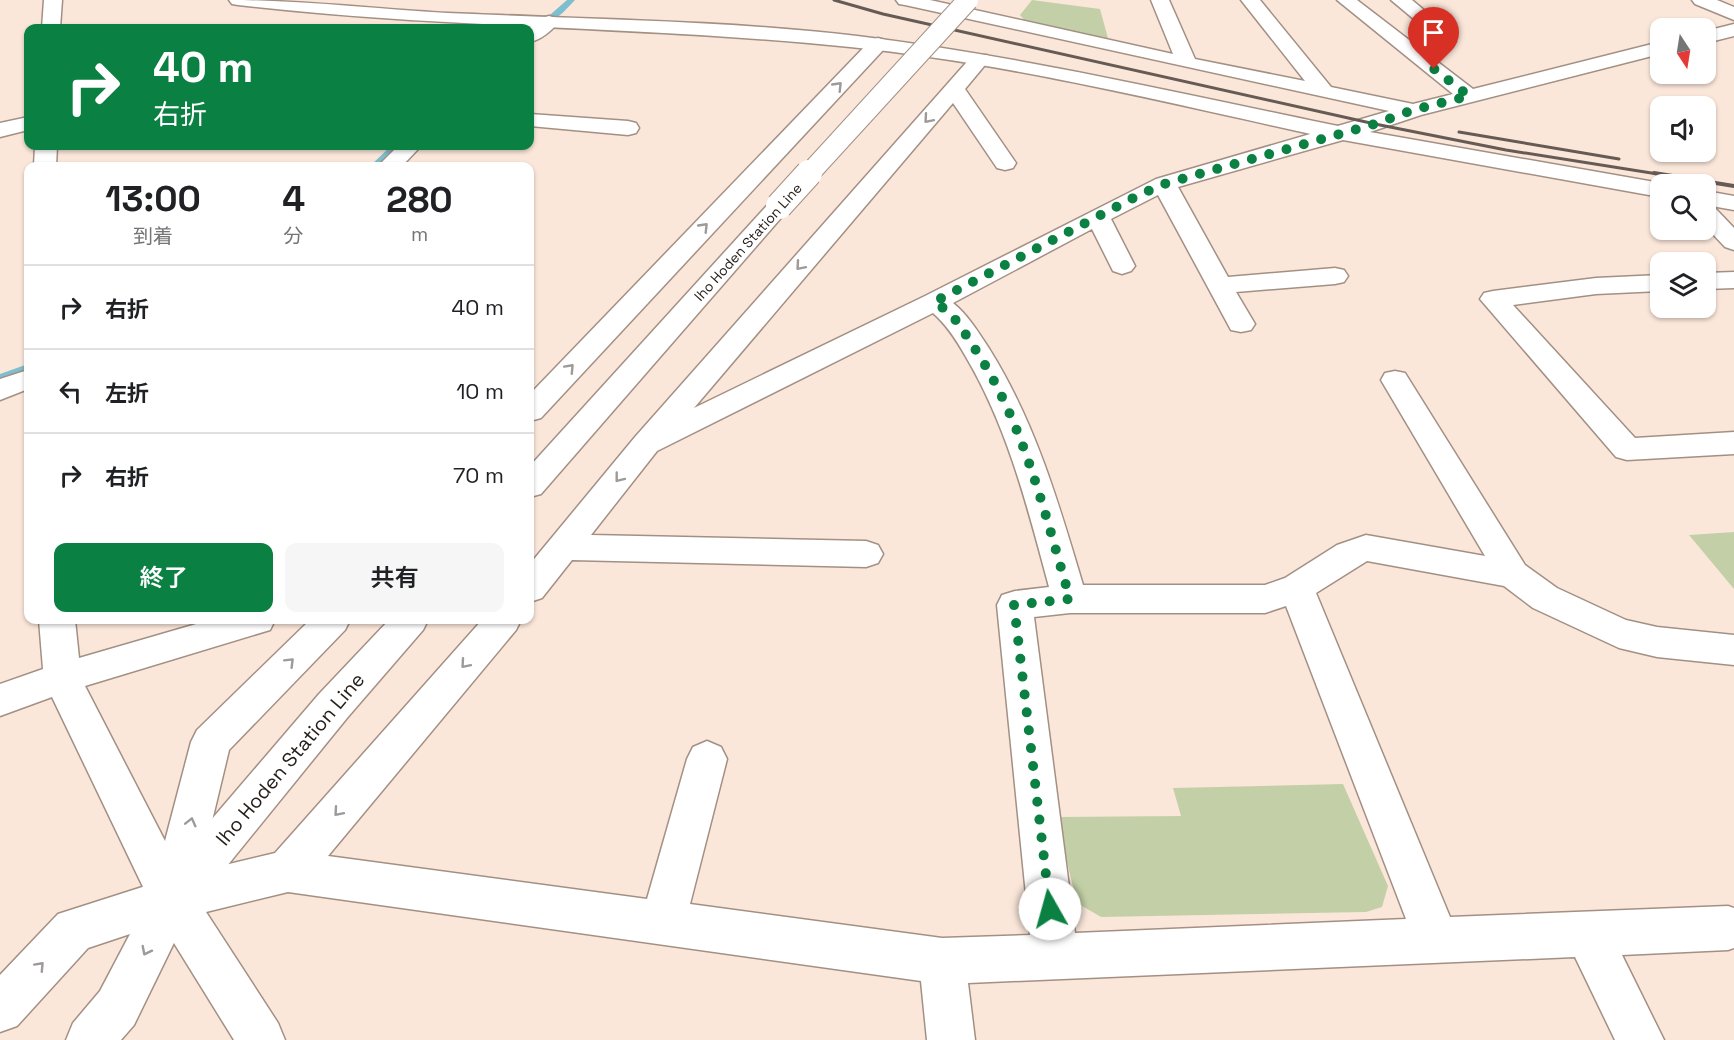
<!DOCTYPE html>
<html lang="ja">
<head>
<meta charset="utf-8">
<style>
	:root { --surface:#fff; --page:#f6f6f6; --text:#202124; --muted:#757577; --line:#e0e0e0; --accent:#0b8043 }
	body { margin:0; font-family:"Space Grotesk","Noto Sans JP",sans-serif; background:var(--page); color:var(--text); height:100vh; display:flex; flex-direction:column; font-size:22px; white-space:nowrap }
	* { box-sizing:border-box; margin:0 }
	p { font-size:20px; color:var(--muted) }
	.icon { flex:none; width:33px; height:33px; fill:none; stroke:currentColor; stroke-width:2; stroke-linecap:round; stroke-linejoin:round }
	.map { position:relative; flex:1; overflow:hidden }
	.panel { position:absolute; left:24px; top:162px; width:510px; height:462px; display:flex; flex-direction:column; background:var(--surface); border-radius:12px; box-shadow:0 2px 4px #0004 }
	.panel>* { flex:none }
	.banner { position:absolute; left:24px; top:24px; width:510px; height:126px; border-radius:12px; box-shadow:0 2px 4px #0004; background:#0b8043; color:#fff; overflow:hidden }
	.needle { width:39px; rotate:168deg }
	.controls { position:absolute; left:1650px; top:18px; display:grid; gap:12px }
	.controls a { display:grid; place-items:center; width:66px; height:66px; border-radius:12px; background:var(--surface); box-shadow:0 2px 4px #0004; font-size:30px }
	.pin { position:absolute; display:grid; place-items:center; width:51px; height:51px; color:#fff; margin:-62px -26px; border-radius:50% 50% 50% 0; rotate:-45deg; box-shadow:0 0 6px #0007 }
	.pin .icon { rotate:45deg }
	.me { position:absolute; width:66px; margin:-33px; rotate:353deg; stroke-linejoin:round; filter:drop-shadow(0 0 4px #0008) }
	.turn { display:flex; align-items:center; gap:21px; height:126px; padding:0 30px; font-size:27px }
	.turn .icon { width:78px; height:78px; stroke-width:2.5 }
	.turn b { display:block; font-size:42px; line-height:51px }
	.eta { display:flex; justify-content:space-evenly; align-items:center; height:102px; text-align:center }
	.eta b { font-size:36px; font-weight:600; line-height:42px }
	.primary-button { display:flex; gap:12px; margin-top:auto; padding:12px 30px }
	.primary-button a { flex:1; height:69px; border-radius:12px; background:var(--accent); color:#fff; font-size:24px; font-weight:600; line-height:69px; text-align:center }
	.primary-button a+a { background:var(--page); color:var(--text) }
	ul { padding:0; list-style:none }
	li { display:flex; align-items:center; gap:18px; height:84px; padding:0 30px; border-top:2px solid var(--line) }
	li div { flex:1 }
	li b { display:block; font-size:22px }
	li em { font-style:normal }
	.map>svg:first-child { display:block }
	.green { fill:#c3d0a7 }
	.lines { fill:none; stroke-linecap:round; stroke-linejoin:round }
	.stream { fill:#7dbfcf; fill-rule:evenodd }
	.street-casing { stroke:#a39084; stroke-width:3 }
	.secondary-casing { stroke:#a39084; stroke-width:3 }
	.street { fill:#fff; fill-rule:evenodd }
	.secondary { fill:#fff; fill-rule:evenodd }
	.rail-far1 { stroke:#665b54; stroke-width:3 }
	.rail { stroke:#665b54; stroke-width:4 }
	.secondary-bridge-far1-casing { stroke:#a39084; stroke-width:22; stroke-linecap:butt }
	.secondary-bridge-casing { stroke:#a39084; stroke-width:28; stroke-linecap:butt }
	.secondary-bridge-far1 { stroke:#fff; stroke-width:20 }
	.secondary-bridge { stroke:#fff; stroke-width:26 }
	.oneway { stroke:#9d9a98 }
	.route { stroke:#0b8043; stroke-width:10; stroke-dasharray:0 18 }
	.labels { text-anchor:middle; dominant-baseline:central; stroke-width:6; stroke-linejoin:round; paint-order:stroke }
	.far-street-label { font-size:14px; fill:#251e19; stroke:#fff }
	.near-street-label { font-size:20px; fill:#251e19; stroke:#fff }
</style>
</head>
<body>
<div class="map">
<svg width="1734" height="1040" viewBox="0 0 1734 1040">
	<rect width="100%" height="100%" fill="#fbe7da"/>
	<g class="green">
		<path d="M1032 0 1100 9 1109 42 1027 23 1020 15Z"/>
		<path d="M1734 532V589L1689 535Z"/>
		<path d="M1343 784 1388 886 1382 907 1366 912 1101 917 1077 903 1056 817 1181 816 1173 788Z"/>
	</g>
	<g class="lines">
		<g class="stream">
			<path d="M567 0H575C565 11 550 27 534 27V23L551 14Z"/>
			<path d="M391 146H401L379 166H370Z"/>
			<path d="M28 364V372L0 382V374Z"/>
		</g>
		<defs>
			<g id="street">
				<path d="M44 0H62L60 28H42Z"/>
				<path d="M896 0H930L1173 54 1151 0H1169L1195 59 1305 81 1241 0H1260L1331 87 1413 104 1453 94 1337 0H1357L1473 89 1660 42V54L1421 115 1370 132 1666 184H1660V197L1343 140 1178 187 1228 277 1335 268 1344 270 1348 276 1344 282 1335 284 1236 292 1255 324 1251 330 1241 332 1231 330 1158 195 1111 219 1135 266 1131 271 1122 274 1113 271 1092 229 953 303C968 315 979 333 990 350 1035 422 1059 504 1083 585H1265L1285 578 1337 545 1366 535 1485 556 1381 380 1385 373 1395 371 1405 373 1525 565 1557 588 1626 620 1657 627 1734 635V665L1657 657 1619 648 1533 608 1504 586 1367 561 1316 593 1450 917 1728 906 1734 908V948L1728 950 1622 955 1664 1040H1615L1575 957 968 983 975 1040H927L921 981 288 892 206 912 278 1023 285 1040H234L156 914 52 697 0 716V684L43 669 39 620H75L79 658 210 620H275L270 630 85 686 165 841 191 742 197 730 310 620H350L345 630 229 750 200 871 275 853 482 620H521L516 630 328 856 647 899 687 759 693 747 707 741 721 747 727 759 690 904 942 938 1030 935 997 605 1002 595 1015 591 1049 587C1028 509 1008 428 966 357 957 341 947 325 933 313L657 451 591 535 866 541 878 545 883 554 878 563 866 567 572 560 542 598 530 602V564L635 437 973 55H987L990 59 965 89 1016 163 1013 168 1005 170 997 168 953 103 694 408 925 296 1156 179 1389 111 905 5 899 4ZM1286 606 1406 919 1075 933 1034 617 1070 613H1265Z"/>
				<path d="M1391 0H1412L1443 26 1441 30H1427Z"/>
				<path d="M1692 0H1717L1734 7V20L1695 4Z"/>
				<path d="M549 16 556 18 558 22C552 31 540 40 530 42L528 28 542 18Z"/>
				<path d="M1734 24V36L1706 43V31Z"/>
				<path d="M878 38 885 40 888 44 885 48 541 418 530 421V394L871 40Z"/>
				<path d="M530 114 628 121 636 123 639 128 636 133 628 135 530 126Z"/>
				<path d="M28 117V130L0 137V123Z"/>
				<path d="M35 146H57L56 166H34Z"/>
				<path d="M398 146H421L402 166H378Z"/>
				<path d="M1706 191 1734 196V210L1706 205Z"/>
				<path d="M1706 206 1715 208 1734 228V250L1725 247 1706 227Z"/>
				<path d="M1734 272V288L1706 289V273Z"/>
				<path d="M1660 275V291L1596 294 1513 305 1635 438 1734 432V454L1627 460 1616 457 1480 299 1484 293 1493 291 1596 278Z"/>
				<path d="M28 370V389L0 400V379Z"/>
			</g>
			<g id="secondary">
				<path d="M229 0C302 0 375 9 448 13 584 19 722 20 857 36 1019 56 1178 93 1338 126L1346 128 1349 133 1346 138 1338 140C1177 105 1015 64 850 47 647 26 442 29 238 5L232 4Z"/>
				<path d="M779 199 787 201 791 206 787 211 541 494 530 497V466L771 201Z"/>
				<path d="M389 620H428L423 630 347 718 188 914 134 1025 121 1040H66L73 1023 100 991 130 934 88 948 17 1026 0 1032V975L58 914 158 882 319 694Z"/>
			</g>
		</defs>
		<use href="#street" class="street-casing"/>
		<use href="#secondary" class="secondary-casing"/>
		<use href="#street" class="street"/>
		<use href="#secondary" class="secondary"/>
		<g class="rail-far1">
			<path d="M834 0 883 14 1375 124 1506 150 1664 175"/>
			<path d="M1459 132 1619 159"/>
		</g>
		<path class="rail" d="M1654 173 1734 186"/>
		<defs>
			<path id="secondary-bridge-far1" d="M808 175 968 0"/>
			<path id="secondary-bridge" d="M779 206 809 173"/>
		</defs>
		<use href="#secondary-bridge-far1" class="secondary-bridge-far1-casing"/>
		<use href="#secondary-bridge" class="secondary-bridge-casing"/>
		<use href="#secondary-bridge-far1" class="secondary-bridge-far1"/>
		<use href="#secondary-bridge" class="secondary-bridge"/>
	</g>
	<defs><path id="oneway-chevron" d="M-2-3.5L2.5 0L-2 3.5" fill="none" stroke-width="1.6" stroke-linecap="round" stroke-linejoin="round" transform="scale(1.5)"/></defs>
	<g class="oneway">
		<use href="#oneway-chevron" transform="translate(838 86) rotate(-46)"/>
		<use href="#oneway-chevron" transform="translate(928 119) rotate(131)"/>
		<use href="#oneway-chevron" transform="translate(704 227) rotate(-46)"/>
		<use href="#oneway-chevron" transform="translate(800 266) rotate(131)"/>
		<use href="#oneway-chevron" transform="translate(570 368) rotate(-47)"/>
		<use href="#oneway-chevron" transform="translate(619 478) rotate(128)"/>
		<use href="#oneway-chevron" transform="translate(290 662) rotate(-45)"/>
		<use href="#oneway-chevron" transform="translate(465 664) rotate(131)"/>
		<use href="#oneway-chevron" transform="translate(338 812) rotate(131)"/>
		<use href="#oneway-chevron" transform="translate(191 822) rotate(-76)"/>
		<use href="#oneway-chevron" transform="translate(146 951) rotate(117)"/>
		<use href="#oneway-chevron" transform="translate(40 966) rotate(-47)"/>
	</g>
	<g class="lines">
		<path class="route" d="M1050 909 1014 605 1070 599C1044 511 1023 419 971 343 959 324 954 314 934 302L1139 195 1164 184 1375 124 1413 110 1469 96 1434 69"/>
	</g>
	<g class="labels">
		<g class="far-street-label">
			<text transform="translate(748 242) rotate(-48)">Iho Hoden Station Line</text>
		</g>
		<g class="near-street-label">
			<text transform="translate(290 759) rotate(-50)">Iho Hoden Station Line</text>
		</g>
	</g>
</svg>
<div class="controls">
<a><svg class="needle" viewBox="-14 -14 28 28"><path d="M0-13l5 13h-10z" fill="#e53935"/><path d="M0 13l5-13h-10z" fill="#757577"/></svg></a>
<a><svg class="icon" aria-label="sound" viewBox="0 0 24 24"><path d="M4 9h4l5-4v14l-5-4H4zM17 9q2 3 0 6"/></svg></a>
<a><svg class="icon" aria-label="search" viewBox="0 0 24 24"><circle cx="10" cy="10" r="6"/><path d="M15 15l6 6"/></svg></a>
<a><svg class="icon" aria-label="layers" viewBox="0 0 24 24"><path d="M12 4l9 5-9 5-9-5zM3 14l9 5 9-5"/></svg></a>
</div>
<div class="pin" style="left:1434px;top:69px;background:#d93025"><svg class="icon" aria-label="arrive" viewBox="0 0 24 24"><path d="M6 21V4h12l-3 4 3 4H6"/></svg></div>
<svg class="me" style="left:1050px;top:909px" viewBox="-20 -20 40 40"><circle r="19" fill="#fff"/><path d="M0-13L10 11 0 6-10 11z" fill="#0b8043"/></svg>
<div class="banner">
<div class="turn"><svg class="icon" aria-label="right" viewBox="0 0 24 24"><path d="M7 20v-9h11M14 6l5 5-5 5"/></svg><div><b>40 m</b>右折</div></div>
</div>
<section class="panel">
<div class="eta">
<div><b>13:00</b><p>到着</p></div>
<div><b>4</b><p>分</p></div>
<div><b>280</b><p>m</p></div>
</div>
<ul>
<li><svg class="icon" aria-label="right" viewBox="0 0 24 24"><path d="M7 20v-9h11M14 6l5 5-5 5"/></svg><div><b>右折</b></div><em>40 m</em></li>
<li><svg class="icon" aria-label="left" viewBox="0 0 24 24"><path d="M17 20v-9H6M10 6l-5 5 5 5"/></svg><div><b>左折</b></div><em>10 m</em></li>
<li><svg class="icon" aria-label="right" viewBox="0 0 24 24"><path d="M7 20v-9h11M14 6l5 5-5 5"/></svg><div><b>右折</b></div><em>70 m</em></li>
</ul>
<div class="primary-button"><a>終了</a><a>共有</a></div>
</section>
</div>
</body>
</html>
